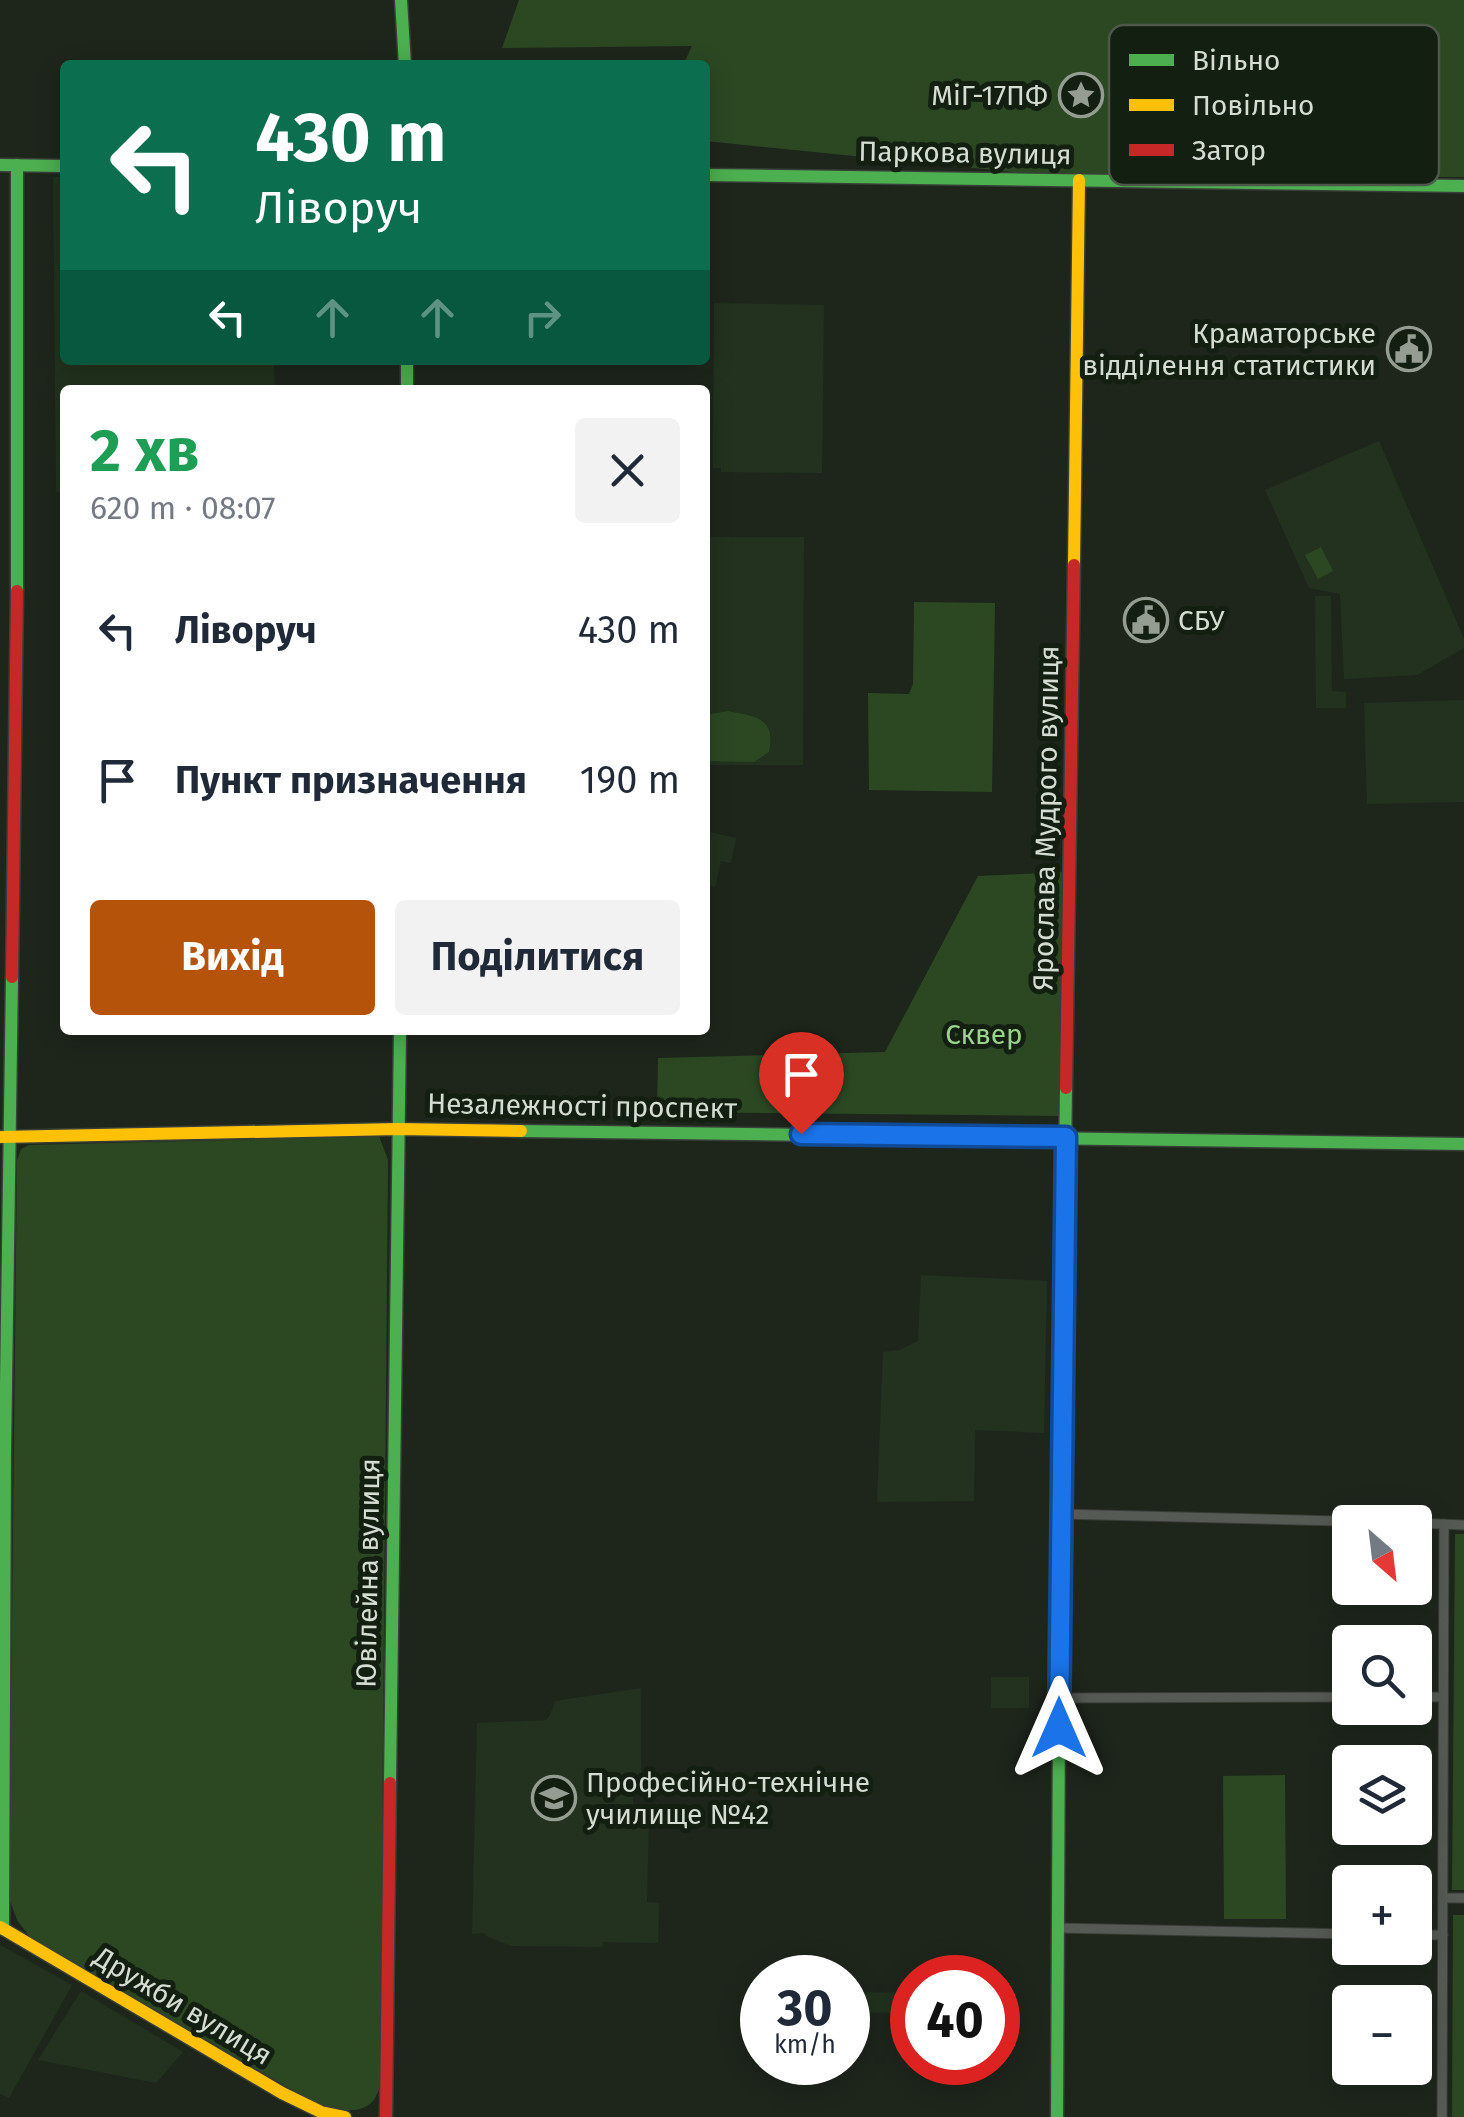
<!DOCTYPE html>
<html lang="uk">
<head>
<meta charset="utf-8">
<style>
	:root { --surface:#fff; --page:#f2f2f3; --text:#1f2937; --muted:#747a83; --accent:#b45309 }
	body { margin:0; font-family:"Fira Sans",sans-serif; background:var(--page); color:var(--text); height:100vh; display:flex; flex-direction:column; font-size:38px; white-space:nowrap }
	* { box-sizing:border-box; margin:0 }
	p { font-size:32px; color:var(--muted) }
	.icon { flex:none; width:55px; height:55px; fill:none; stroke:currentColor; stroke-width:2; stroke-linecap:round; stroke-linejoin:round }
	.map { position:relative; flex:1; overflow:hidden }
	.details { position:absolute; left:60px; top:385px; width:650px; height:650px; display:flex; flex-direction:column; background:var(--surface); border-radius:10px; box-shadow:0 5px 25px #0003 }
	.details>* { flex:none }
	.banner { position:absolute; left:60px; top:60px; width:650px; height:305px; border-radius:10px; box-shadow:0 5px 25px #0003; background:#0b6e4f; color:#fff; overflow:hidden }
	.needle { width:65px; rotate:152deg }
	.controls { position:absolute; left:1332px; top:1505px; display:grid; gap:20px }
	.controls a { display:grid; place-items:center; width:100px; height:100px; border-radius:10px; background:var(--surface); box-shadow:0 5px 25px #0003; font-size:50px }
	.speed { position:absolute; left:740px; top:1955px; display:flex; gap:20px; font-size:50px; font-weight:700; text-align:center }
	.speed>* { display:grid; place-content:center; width:130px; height:130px; border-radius:50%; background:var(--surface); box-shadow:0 5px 25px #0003; line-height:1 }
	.speed small { font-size:25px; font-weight:400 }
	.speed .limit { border:15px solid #d22; background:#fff; color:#111 }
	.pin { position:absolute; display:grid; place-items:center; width:85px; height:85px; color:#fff; margin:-102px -42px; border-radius:50% 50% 50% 0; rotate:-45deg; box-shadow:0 0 10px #0007 }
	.pin .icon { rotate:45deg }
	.me { position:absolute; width:110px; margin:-55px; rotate:0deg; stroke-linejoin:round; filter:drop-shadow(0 0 8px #0008) }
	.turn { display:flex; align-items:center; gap:35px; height:210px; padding:0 30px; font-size:45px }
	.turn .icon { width:130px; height:130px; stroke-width:2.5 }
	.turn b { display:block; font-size:70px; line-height:85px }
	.lanes { display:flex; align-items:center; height:95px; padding:0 30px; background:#0003; justify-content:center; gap:50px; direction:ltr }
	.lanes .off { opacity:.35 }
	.round { display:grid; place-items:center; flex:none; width:105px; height:105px; border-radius:10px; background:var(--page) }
	.head { display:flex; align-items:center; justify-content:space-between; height:170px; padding:0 30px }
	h1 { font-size:60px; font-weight:700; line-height:75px; color:#1e9e55 }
	.primary-button { display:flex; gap:20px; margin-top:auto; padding:20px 30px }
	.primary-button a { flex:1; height:115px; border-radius:10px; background:var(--accent); color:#fff; font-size:40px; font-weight:700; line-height:115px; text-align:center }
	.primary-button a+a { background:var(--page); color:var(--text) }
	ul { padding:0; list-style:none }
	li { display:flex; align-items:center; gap:30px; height:150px; padding:0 30px }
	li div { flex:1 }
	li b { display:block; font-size:38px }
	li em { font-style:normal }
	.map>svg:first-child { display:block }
	.built { fill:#22321e }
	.green { fill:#2b4823 }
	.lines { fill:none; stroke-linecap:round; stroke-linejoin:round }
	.street-casing { stroke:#393f38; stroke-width:11 }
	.fast-casing { stroke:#393f38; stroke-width:15 }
	.slow-casing { stroke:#393f38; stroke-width:15 }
	.jam-casing { stroke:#393f38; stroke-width:15 }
	.street { stroke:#555b54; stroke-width:9 }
	.fast { stroke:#4caf50; stroke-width:12 }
	.slow { stroke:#ffc107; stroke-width:12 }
	.jam { stroke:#c62828; stroke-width:12 }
	.route-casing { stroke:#114b97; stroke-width:25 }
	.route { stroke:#1a73e8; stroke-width:18 }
	.labels { text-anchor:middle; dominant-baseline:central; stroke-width:10; stroke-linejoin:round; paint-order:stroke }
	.poi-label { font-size:28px; fill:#d5ddd2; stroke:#131f10; text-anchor:end }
	.street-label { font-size:28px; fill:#d5ddd2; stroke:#131f10 }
	.park-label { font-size:28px; fill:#9ad38b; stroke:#131f10 }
	.key { fill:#131f10; stroke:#4d584a; stroke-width:2.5 }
	.key-label { font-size:28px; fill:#d5ddd2 }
</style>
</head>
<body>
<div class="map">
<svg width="1464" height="2117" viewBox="0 0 1464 2117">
	<rect width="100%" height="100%" fill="#1e261c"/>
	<g class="built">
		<path d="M53 177H65V360H274L275 390H65V492H56Z"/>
		<path d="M714 303 824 305 822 473 721 472V468H713Z"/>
		<path d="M1379 441 1464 639V648L1417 675 1344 679 1340 594 1309 588 1265 490Z"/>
		<path d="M705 537H804L803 765H705Z"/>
		<path d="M1331 596 1332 691 1346 692V708H1316L1315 596Z"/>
		<path d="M1464 700V802L1367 804 1364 703Z"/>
		<path d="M705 831 736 838 731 863 721 861 715 887 705 884Z"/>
		<path d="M921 1275 1047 1281 1044 1433 975 1430 974 1501 877 1502 883 1352 900 1350 918 1341Z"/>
		<rect x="991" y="1677" width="38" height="31"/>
		<path d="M641 1688V1778H634L632 1817 649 1819 647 1902 659 1903 658 1943 603 1942 602 1947 511 1946 488 1937 484 1933 472 1934 477 1723 546 1720 550 1715 555 1701Z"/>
		<path d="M0 1945 72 1985 9 2098 0 2094Z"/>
		<path d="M81 1991 183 2052 156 2083 38 2060Z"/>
		<path d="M848 1992 912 1993V2037L900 2036V2013L848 2012Z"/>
	</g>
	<g class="green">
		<path d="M519 0H1464V177L1053 176 705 141V65H683L692 46 502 48Z"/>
		<path d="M1321 547 1333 571 1318 579 1305 555Z"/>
		<path d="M914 602 995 603 992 792 869 790 868 693 909 694 913 684Z"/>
		<path d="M728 711C756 717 776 717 769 752L754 762 705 761V715Z"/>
		<path d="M1065 872 1059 1116 657 1112 658 1058 885 1052 978 876Z"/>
		<path d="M379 1136 388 1160 380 2088C377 2093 376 2098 372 2102 358 2117 327 2108 311 2101L30 1937 17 1920 9 1898 17 1160 21 1149 29 1145Z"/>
		<path d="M1455 1534H1464V1890H1452Z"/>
		<path d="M1285 1775 1286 1919H1224L1223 1776Z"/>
		<path d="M1453 1915H1464V2117H1452Z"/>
	</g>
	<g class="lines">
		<defs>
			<g id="street">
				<path d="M1060 1514 1377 1522"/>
				<path d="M1415 1523 1464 1525"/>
				<path d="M1415 1697H1443"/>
				<path d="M1059 1698 1350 1697"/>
				<path d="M1443 1898H1464"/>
				<path d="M1058 1928 1350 1934"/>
				<path d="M1415 1935H1443"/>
				<path d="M1442 2117 1444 1524"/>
			</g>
			<g id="fast">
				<path d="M401 0 405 65"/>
				<path d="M0 165 65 166"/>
				<path d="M17 165V591"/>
				<path d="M705 175 1464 186"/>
				<path d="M407 360V390"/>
				<path d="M521 1131 1464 1144"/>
				<path d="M390 1783 400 1030"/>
				<path d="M3 1929 5 1452 12 977"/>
				<path d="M1057 2117 1060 1514 1066 1088"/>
			</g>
			<g id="slow">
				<path d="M1074 565 1079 180"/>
				<path d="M0 1137 398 1129 521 1131"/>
				<path d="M0 1927 282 2093 321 2112 345 2117"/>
			</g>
			<g id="jam">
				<path d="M12 977 17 591"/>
				<path d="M1066 1088 1074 565"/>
				<path d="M386 2117 390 1783"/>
			</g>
		</defs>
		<use href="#street" class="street-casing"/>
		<use href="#fast" class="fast-casing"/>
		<use href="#slow" class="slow-casing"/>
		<use href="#jam" class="jam-casing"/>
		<use href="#street" class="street"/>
		<use href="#fast" class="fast"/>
		<use href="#slow" class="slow"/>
		<use href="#jam" class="jam"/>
	</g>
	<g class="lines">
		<defs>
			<path id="route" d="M801 1134 1066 1137 1059 1728"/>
		</defs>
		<use href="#route" class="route-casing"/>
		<use href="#route" class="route"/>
	</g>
	<defs>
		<symbol id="sight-ring" viewBox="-11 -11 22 22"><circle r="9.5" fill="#131f10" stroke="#959d92" stroke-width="1.5"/><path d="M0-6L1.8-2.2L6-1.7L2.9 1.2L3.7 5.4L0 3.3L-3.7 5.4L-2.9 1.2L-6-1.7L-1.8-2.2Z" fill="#959d92"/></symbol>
		<symbol id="civic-ring" viewBox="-11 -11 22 22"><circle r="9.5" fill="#131f10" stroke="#959d92" stroke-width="1.5"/><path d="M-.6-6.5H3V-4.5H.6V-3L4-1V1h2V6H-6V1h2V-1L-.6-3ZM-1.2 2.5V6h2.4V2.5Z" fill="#959d92"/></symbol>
		<symbol id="university-ring" viewBox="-11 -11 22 22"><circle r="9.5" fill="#131f10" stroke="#959d92" stroke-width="1.5"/><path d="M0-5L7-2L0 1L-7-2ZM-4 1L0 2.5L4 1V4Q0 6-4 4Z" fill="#959d92"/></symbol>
	</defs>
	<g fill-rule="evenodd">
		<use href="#sight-ring" x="1056" y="70" width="50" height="50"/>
		<use href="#civic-ring" x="1384" y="324" width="50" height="50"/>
		<use href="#civic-ring" x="1121" y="595" width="50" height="50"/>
		<use href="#university-ring" x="529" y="1773" width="50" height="50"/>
	</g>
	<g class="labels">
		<g class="poi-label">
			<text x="1048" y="95">МіГ-17ПФ</text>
			<text x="1376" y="333">Краматорське<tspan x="1376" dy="32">відділення статистики</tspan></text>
			<text x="1178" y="620" text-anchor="start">СБУ</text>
			<text x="586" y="1782" text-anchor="start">Професійно-технічне<tspan x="586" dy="32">училище №42</tspan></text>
		</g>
		<g class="street-label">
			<text transform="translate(965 153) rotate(1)">Паркова вулиця</text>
			<text transform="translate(1046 818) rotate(-89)">Ярослава Мудрого вулиця</text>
			<text transform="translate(582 1106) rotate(1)">Незалежності проспект</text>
			<text transform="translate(368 1573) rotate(-89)">Ювілейна вулиця</text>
			<text transform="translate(183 2006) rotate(31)">Дружби вулиця</text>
		</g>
		<g class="park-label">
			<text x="984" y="1034">Сквер</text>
		</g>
	</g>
	<rect x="1109" y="25" width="330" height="160" rx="15" class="key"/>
	<rect x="1129" y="54" width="45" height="12" fill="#4caf50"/>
	<rect x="1129" y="99" width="45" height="12" fill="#ffc107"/>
	<rect x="1129" y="144" width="45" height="12" fill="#c62828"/>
	<g class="key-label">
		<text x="1192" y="70">Вільно</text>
		<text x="1192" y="115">Повільно</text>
		<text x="1192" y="160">Затор</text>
	</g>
</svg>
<div class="controls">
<a><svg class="needle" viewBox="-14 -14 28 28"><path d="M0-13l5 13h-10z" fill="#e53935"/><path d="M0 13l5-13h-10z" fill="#747a83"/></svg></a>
<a><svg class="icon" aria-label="search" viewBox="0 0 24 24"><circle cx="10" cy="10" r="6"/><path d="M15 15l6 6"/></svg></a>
<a><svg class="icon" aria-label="layers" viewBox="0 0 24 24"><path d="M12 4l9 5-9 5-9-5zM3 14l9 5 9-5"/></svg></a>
<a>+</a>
<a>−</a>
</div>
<div class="speed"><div>30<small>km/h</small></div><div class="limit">40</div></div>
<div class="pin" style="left:801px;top:1134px;background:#d93025"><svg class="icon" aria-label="arrive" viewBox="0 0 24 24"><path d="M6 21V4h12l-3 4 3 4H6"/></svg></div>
<svg class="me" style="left:1059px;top:1728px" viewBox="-20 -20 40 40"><path d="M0-17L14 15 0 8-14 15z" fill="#1a73e8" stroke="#fff" stroke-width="4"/></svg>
<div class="banner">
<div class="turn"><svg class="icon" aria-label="left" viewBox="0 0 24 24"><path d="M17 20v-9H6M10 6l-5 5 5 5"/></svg><div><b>430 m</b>Ліворуч</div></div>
<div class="lanes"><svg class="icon" aria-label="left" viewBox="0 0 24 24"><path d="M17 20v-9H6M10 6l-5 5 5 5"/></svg><svg class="icon off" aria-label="ahead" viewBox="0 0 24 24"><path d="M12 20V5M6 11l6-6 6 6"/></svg><svg class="icon off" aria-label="ahead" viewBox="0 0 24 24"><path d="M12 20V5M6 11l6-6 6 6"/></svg><svg class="icon off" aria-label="right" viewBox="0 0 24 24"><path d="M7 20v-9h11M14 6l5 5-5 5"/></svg></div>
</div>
<section class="details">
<div class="head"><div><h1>2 хв</h1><p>620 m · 08:07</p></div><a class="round"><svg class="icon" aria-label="close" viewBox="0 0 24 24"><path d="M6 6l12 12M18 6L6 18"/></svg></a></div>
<ul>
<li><svg class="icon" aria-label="left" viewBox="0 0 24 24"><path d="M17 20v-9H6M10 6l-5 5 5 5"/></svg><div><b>Ліворуч</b></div><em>430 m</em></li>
<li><svg class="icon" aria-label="arrive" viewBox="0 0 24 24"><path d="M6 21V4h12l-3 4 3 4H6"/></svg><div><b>Пункт призначення</b></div><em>190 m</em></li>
</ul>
<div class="primary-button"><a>Вихід</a><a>Поділитися</a></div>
</section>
</div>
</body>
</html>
